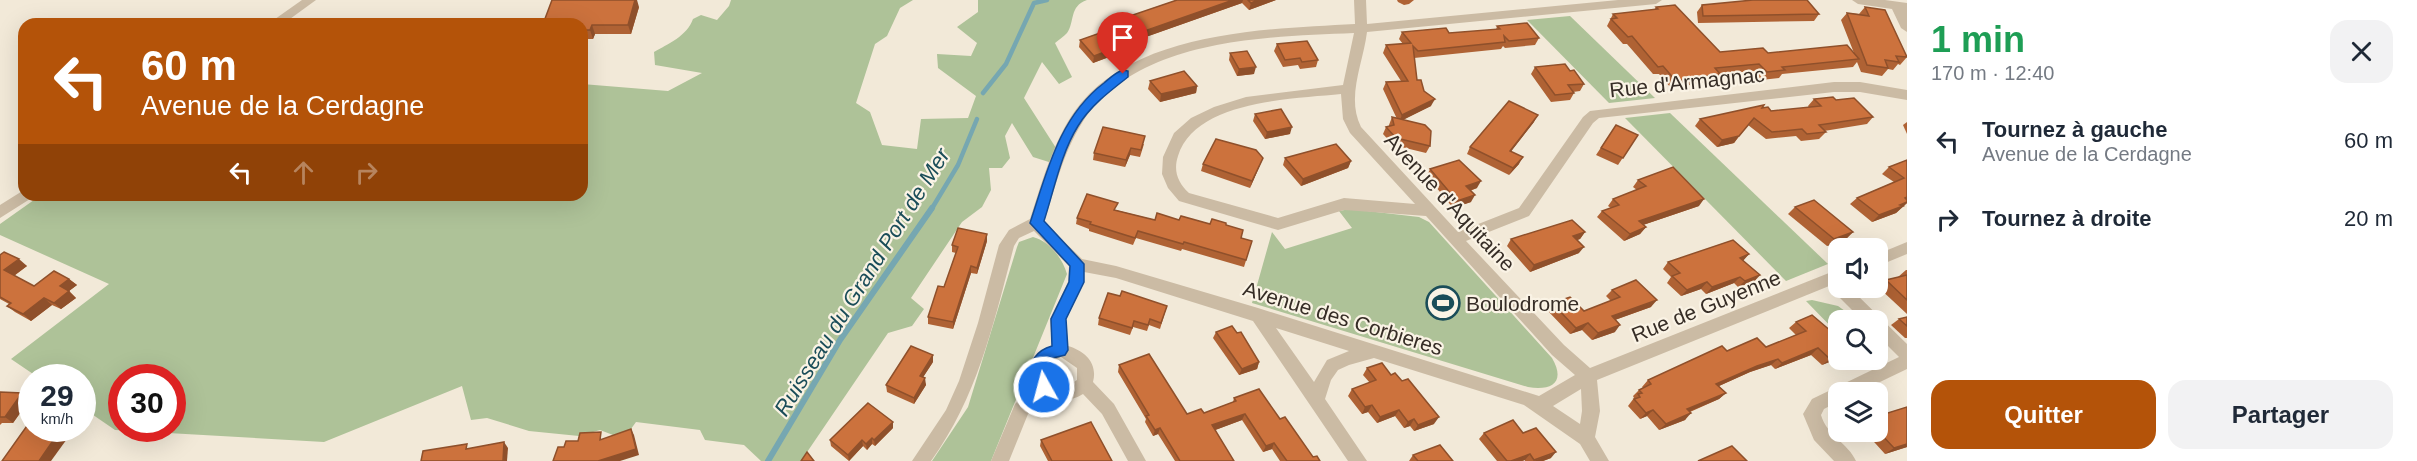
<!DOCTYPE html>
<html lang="fr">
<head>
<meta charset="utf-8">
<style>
	:root { --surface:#fff; --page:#f2f2f3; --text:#1f2937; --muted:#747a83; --accent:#b45309 }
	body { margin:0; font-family:Helvetica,sans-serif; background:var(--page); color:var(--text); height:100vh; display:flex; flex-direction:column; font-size:22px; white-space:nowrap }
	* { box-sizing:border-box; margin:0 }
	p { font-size:20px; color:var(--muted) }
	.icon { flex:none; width:33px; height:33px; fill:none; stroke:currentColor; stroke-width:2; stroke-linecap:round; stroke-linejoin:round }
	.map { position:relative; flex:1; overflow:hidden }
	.sheet { display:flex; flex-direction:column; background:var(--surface); width:510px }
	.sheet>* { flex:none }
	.guide { position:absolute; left:18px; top:18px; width:570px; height:183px; border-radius:18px; box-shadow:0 6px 24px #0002; background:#b45309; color:#fff; overflow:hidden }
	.controls { position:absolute; left:1828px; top:238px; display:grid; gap:12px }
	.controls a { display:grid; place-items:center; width:60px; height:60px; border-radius:12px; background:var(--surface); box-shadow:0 6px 24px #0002; font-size:30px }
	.speed { position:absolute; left:18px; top:364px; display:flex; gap:12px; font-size:30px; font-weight:700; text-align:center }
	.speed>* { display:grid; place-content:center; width:78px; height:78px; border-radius:50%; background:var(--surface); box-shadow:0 6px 24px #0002; line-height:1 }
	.speed small { font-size:15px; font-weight:400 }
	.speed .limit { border:9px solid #d22; background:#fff; color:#111 }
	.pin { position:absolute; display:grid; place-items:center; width:51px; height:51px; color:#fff; margin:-62px -26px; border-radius:50% 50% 50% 0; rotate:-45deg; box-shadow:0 0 6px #0007 }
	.pin .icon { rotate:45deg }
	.me { position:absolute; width:66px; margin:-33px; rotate:353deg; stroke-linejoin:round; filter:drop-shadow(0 0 4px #0008) }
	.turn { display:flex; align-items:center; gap:21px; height:126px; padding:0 24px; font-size:27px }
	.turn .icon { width:78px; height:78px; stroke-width:2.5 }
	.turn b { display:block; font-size:42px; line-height:51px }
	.lanes { display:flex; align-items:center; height:57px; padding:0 24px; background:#0003; justify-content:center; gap:30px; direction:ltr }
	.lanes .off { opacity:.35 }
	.round { display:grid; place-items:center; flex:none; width:63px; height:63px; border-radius:18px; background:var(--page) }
	.summary { display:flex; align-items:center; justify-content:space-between; height:102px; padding:0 24px }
	h1 { font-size:36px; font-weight:600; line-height:45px; color:#1e9e55 }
	.primary-button { display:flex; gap:12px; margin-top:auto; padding:12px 24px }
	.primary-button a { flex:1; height:69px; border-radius:18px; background:var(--accent); color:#fff; font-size:24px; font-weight:600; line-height:69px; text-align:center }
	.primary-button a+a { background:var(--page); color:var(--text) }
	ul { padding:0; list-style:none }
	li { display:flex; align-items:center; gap:18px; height:78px; padding:0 24px }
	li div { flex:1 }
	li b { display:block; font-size:22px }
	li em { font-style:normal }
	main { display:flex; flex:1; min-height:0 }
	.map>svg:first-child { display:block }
	.green { fill:#aec298; fill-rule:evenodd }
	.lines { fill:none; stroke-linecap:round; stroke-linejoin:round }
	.stream-far1 { stroke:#76a7b1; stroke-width:4.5 }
	.stream { stroke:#76a7b1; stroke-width:6 }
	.minor { fill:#cbbba4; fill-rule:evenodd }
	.wall { fill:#af6234 }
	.shaded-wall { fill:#8f502b }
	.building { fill:#cc723d; stroke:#8f502b; stroke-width:1.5 }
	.route { fill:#1a73e8; stroke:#114b97; stroke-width:1.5 }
	.labels { text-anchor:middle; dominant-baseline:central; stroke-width:4.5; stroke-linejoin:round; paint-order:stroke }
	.street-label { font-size:21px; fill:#362d26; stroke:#faf3e5 }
	.poi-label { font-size:21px; fill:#362d26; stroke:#faf3e5; text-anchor:start }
	.water-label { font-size:22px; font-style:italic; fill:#1a4d59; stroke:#faf3e5 }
</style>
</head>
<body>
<main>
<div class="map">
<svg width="1907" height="461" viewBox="0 0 1907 461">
	<rect width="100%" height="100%" fill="#f2e9d8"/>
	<g class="green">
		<path d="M731 0H913L900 8 887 36 875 44 856 103 870 112 882 145 917 149 921 119 968 118 976 96 938 68 937 54 971 56 977 43 957 27 978 12V0H1087C1069 6 1075 22 1067 33 1064 36 1059 40 1055 43L1072 77 1059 84 1042 62 1024 98 1056 148 1052 163 1033 157 1012 123 1005 136 1010 158 1002 168H989L991 190 982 207 962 222 911 298 924 309 912 326 888 333 801 461H761L744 445 705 440 700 430 636 422 628 433 613 435 600 430 579 436 529 431 487 418 471 420 462 386 324 442 115 430 83 408 82 378H39L11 359 109 284 0 235V224L41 195H582V84L668 91 702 73 655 65 654 52C668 44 687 36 693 19L701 15 717 20 729 6ZM122 378H172V429H122Z"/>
		<path d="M1570 16 1655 98 1609 103 1527 20Z"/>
		<path d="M1670 113 1828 264 1786 281 1625 118Z"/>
		<path d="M1350 209 1419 217 1429 222 1552 358C1566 382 1552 391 1528 387L1252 303 1272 232 1285 249 1352 228 1339 211Z"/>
		<path d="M1033 237C1049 241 1062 257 1067 274L991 461H932L968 407 1017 247 1019 242Z"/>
		<path d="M1812 300 1838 306 1859 321H1839V335L1806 301Z"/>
	</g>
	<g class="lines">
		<g class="stream-far1">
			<path d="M983 93 1006 64 1034 3 1047 0"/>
			<path d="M931 210 958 165 977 119"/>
		</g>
		<path class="stream" d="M768 461 840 340 932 208"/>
		<g class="minor">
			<path d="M302 0H316L283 24H268Z"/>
			<path d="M1354 0H1366L1367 24 1618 0H1662L1656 4 1367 32C1363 64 1346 97 1361 127L1458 232 1519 208 1583 117 1590 111 1834 82H1860L1907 90V100L1860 92H1834L1599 118 1593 123 1529 216 1466 241 1564 345 1590 368 1839 269V282L1597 380 1600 411 1595 437 1609 461H1590L1580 444 1524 405 1374 358 1349 365 1338 370 1331 380 1325 399 1367 461H1348L1253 321 1116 278 1084 272V282L1066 319 1068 346C1085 351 1098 363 1093 382L1114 404 1146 461H1128L1102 414 1083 394C1070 402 1059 401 1046 396L1028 414 1009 461H991L1015 404 1034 385C1026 366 1033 354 1052 346L1050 319 1068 282 1069 266 1034 231 1019 238 1014 246C994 322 978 396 931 461H912L946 410 959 381 978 323 999 245 1009 230 1030 219C1043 180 1054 136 1081 103 1142 31 1268 29 1355 24ZM1354 33 1343 85 1246 97 1214 107 1191 118 1174 133 1163 157 1162 174 1168 188 1179 201 1278 230 1344 210 1426 216 1552 355 1575 375 1539 396 1258 308 1116 266 1082 259 1044 222C1055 189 1063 153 1082 123 1136 38 1265 37 1354 33ZM1341 94 1343 119 1350 133 1415 204 1344 198 1278 218 1189 193C1178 183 1173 171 1178 156 1195 100 1293 99 1341 94ZM1276 328 1349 351 1327 360 1314 382ZM1061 357 1077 368V380L1069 385 1055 384 1046 374C1047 363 1051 361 1061 357ZM1581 389 1582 411 1580 424 1553 406Z"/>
			<path d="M1852 0H1885L1907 3V32L1901 28 1892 9 1858 4Z"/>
			<path d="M24 190V195H32L30 199 0 218V205Z"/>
			<path d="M1907 242V254L1878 266V254Z"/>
			<path d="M1839 282V288H1850L1907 344V369L1857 393H1839V401L1824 409 1821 415C1827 436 1848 443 1856 461H1834L1814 440 1803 414 1812 399 1899 357 1878 336V321H1863L1834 292 1832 288 1834 284Z"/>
		</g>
	</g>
	<g class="wall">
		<path d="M1177 0H1276L1249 10 1242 3 1134 41 1133 48 1093 63 1079 47 1080 40 1114 28 1115 21Z"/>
		<path d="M1397 0H1414L1409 4 1404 5 1398 2Z"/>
		<path d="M1702 5 1819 14 1814 21 1698 23 1697 12Z"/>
		<path d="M639 7 631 34H595L593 39H582V24Z"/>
		<path d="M1656 7 1720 52 1768 53H1854L1841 20 1847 13 1859 14 1865 7 1907 57 1900 65 1898 64 1893 70 1888 69 1882 76 1861 72 1857 62 1853 67 1782 74 1779 78 1761 80 1754 71 1720 74 1715 81 1671 88 1659 74H1653L1627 44H1623L1607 26 1613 14 1654 10Z"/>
		<path d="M1497 26 1539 38 1535 45 1505 48 1503 46 1501 49 1414 58 1417 80 1424 91 1431 106 1402 120 1430 146 1426 153 1393 145 1383 134 1386 127 1389 126V125L1392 117 1397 119 1383 89 1386 82 1401 81 1383 53 1386 45 1403 44 1399 39 1402 32 1449 33 1496 30Z"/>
		<path d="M1277 44 1318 60 1316 67 1300 69 1298 65 1283 67 1274 51Z"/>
		<path d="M1230 53 1254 74 1237 76 1229 60Z"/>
		<path d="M1535 67 1570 71 1584 84 1580 91 1573 92 1574 93 1570 100 1551 102 1531 74Z"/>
		<path d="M1150 81 1197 86 1196 93 1160 102 1148 89Z"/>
		<path d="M1814 99 1836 100 1873 117 1867 124 1824 131 1826 132 1819 139 1801 141 1796 136 1766 139 1748 125 1734 143 1717 147 1695 126 1700 119 1762 108 1771 111 1809 108 1808 106Z"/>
		<path d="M1255 114 1290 134 1265 139 1253 121Z"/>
		<path d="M1534 122 1511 151 1519 164 1509 175 1467 154 1470 147Z"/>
		<path d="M1907 122V134L1903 125Z"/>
		<path d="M1616 125 1638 135 1618 165 1596 155Z"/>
		<path d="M1144 144 1140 157 1130 155 1125 167 1093 160 1094 153Z"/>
		<path d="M1285 158 1351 161 1348 168 1301 186 1283 165Z"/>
		<path d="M1907 160V203L1896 213 1872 222 1850 204 1857 198 1894 182 1882 174 1889 167Z"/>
		<path d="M1203 164 1260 165 1250 188 1201 171Z"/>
		<path d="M1430 169 1477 188 1470 191 1471 202 1453 208 1427 176Z"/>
		<path d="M1638 180 1699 206 1643 225 1646 227 1640 234 1624 241 1597 217 1602 211 1611 208 1608 206 1613 199 1637 190 1633 187Z"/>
		<path d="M1795 207 1853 232 1846 239 1827 246 1788 214Z"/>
		<path d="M1116 210 1155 220H1179L1210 224 1226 225 1241 238 1252 241 1244 267 1182 249 1181 251 1136 238 1133 245 1089 231V229L1076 224 1077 218Z"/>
		<path d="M1585 232 1580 239 1577 240 1579 253 1530 272 1507 246 1511 239Z"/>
		<path d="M987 241 977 274 971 273 953 329 928 324V317L944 287 956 253 952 252V245Z"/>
		<path d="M1749 254 1743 260 1754 282 1738 287 1734 283 1706 294 1701 289 1681 296 1667 283 1671 277 1663 269 1668 262Z"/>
		<path d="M0 255 27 266 14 276 34 286 69 279 77 285 69 291 76 298 61 309 52 305 31 321 15 312 7 306 9 304 0 299Z"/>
		<path d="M1906 270H1907V314L1878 287 1886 280 1898 277Z"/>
		<path d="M1612 290 1651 307 1615 320V332L1592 340 1582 330 1570 334 1547 310 1552 303 1584 311 1611 301 1606 296Z"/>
		<path d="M1120 296 1167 306 1160 329 1149 325 1147 331 1133 327 1130 335 1098 325 1099 318Z"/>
		<path d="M1907 317V338H1905L1891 325 1899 319Z"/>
		<path d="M1796 322 1839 358 1822 365 1811 355 1775 369 1771 365 1750 372 1719 386 1726 393 1719 399 1690 412 1685 420 1659 430 1647 416 1640 419 1628 406 1634 398 1633 396 1639 390 1643 388 1642 387 1648 380 1727 351 1766 347 1796 335 1789 328Z"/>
		<path d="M1216 332 1259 362 1257 369 1239 375 1213 338Z"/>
		<path d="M933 362 923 377 926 385 914 404 887 392 886 385Z"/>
		<path d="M1119 365 1187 414 1204 413 1233 402 1234 398 1280 419 1313 457 1320 461H1280L1272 449 1263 452 1242 420 1215 430 1233 461H1175L1158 434 1153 436 1145 422 1146 419 1118 372Z"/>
		<path d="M1367 368 1391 375 1434 424 1414 431 1410 426 1404 428 1395 416 1377 423 1368 412 1362 414 1348 396 1352 389 1370 383 1363 375Z"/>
		<path d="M0 392 30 399 13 423H2L0 425Z"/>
		<path d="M1878 416 1907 447 1885 454 1865 432H1878Z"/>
		<path d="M893 428 875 446 872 444 867 450 863 446 849 461 831 446 830 440Z"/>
		<path d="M1484 433H1523L1551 458 1543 461H1525V460L1522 461H1497L1479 439Z"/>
		<path d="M1041 440 1112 461H1048L1040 446Z"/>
		<path d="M1413 455 1453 461H1409Z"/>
	</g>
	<g class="shaded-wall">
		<path d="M635 0H637L639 7 631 34 628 25Z"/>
		<path d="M1233 0H1243L1242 3 1129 43 1130 36Z"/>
		<path d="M1258 0H1276L1249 10 1251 3Z"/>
		<path d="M592 25 595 34 593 39 590 30Z"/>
		<path d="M1134 41 1133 48 1093 63 1094 56Z"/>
		<path d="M1256 67 1254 74 1237 76 1239 69Z"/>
		<path d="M1720 74 1715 81 1671 88 1676 81Z"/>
		<path d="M1197 86 1196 93 1160 102 1161 94Z"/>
		<path d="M1435 99 1431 106 1399 122 1402 115Z"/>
		<path d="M1538 115 1534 122 1506 158 1510 151Z"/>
		<path d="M1292 127 1290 134 1265 139 1267 132Z"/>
		<path d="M1739 136 1734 143 1717 147 1722 140Z"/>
		<path d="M1131 148 1130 155 1125 167 1126 160Z"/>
		<path d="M1523 157 1519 164 1509 175 1513 168Z"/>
		<path d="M1263 158 1260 165 1250 188 1252 181Z"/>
		<path d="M1351 161 1348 168 1301 186 1303 179Z"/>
		<path d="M1481 181 1477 188 1462 193 1466 186Z"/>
		<path d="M1475 195 1471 202 1453 208 1457 201Z"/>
		<path d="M1907 197V203L1896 213 1872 222 1879 215Z"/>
		<path d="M1704 199 1699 206 1634 228 1639 221Z"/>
		<path d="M1646 227 1640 234 1624 241 1630 234Z"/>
		<path d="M1585 232 1580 239 1569 243 1573 236Z"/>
		<path d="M1853 232 1846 239 1827 246 1834 239Z"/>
		<path d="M987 234V241L977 274V268Z"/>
		<path d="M1584 247 1579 253 1530 272 1534 265Z"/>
		<path d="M1749 254 1743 261 1740 258Z"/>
		<path d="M19 259 27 266 12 277 4 270Z"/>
		<path d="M971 266V273L953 329V322Z"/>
		<path d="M1760 275 1754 282 1738 287 1745 281Z"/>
		<path d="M1740 277 1734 283 1706 294 1712 287Z"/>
		<path d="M69 279 77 285 69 291 76 298 61 309 54 303 60 286Z"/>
		<path d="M1707 282 1701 289 1681 296 1687 290Z"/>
		<path d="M44 298 52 305 31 321 23 314Z"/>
		<path d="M1657 300 1651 307 1606 323 1612 316Z"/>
		<path d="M1588 323 1582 330 1570 334 1576 328Z"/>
		<path d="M1620 325 1615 332 1592 340 1598 333Z"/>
		<path d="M1818 348 1811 355 1775 369 1782 363Z"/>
		<path d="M933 355V362L920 382V376Z"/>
		<path d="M1839 355V358L1822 365 1830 359Z"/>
		<path d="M1778 359 1771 365 1750 372 1710 390 1716 384 1757 366Z"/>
		<path d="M1259 362 1257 369 1239 375 1242 369Z"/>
		<path d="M925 378 926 385 914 404V398Z"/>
		<path d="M22 393 30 399 13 423 5 417Z"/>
		<path d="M1726 393 1719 399 1681 415 1687 409Z"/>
		<path d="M1372 405 1368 412 1362 414 1365 407Z"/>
		<path d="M1399 410 1395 416 1377 423 1380 417Z"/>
		<path d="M1653 410 1647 416 1640 419 1646 413Z"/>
		<path d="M1691 413 1685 420 1659 430 1666 424Z"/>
		<path d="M1245 414 1242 420 1210 432 1212 425Z"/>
		<path d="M1439 417 1434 424 1414 431 1418 425Z"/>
		<path d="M1414 419 1410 426 1404 428 1408 422Z"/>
		<path d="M893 422V428L875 446 874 440Z"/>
		<path d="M1160 428 1158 434 1153 436 1155 430Z"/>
		<path d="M61 429H68L72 432 51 461H39Z"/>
		<path d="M631 429 634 435 639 455 620 461H598Z"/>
		<path d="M872 438V444L867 450 866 444Z"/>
		<path d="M862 440 863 446 849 461 848 455Z"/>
		<path d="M504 442 508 448 507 461H503Z"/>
		<path d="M1274 443 1272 449 1263 452 1266 446Z"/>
		<path d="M1907 444V447L1885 454 1894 448Z"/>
		<path d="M1556 452 1551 458 1543 461H1534Z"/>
		<path d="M1530 454 1525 460 1522 461H1511Z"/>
	</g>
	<g class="building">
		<path d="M552 0H635L628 25H592L590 30H582V24H543Z"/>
		<path d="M1177 0H1233L1130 36 1134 41 1094 56 1080 40 1120 26 1115 21Z"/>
		<path d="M1248 0H1258L1251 3Z"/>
		<path d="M1753 0H1807L1819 14 1703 16 1702 5Z"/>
		<path d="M1675 5 1720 52 1763 48 1768 53 1847 45 1859 59 1782 67 1785 70 1767 72 1759 64 1715 68 1720 74 1676 81 1663 66 1658 67 1632 36 1628 37 1611 19 1617 18 1613 14 1658 9 1656 7Z"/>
		<path d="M1865 7 1885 10 1907 57 1896 56 1899 62 1885 60 1888 68 1867 65 1847 13 1869 16Z"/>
		<path d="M1527 23 1539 38 1509 41 1504 36 1505 42 1418 51 1413 46 1417 80H1421L1424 91 1435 99 1402 115 1386 82 1408 81 1386 45 1411 43 1402 32 1446 28 1449 33 1500 29 1497 26Z"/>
		<path d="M1307 41 1318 60 1302 62 1300 58 1285 60 1277 44Z"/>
		<path d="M1247 51 1256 67 1239 69 1230 53Z"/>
		<path d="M1565 64 1570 71 1574 70 1584 84 1568 85 1574 93 1555 95 1535 67Z"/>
		<path d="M1184 71 1197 86 1161 94 1150 81Z"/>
		<path d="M1833 97 1836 100 1854 98 1873 117 1819 125 1826 132 1807 134 1802 129 1772 132 1754 118 1739 136 1722 140 1700 119 1764 105 1762 108 1768 107 1771 111 1821 106 1814 99Z"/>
		<path d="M1509 101 1538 115 1510 151 1523 157 1513 168 1470 147Z"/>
		<path d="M1281 109 1292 127 1267 132 1255 114Z"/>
		<path d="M1392 117 1425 125 1431 131 1430 146 1396 138 1386 127 1394 125Z"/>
		<path d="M1616 125 1638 135 1623 158 1601 148Z"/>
		<path d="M1103 127 1145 136 1141 150 1131 148 1126 160 1094 153Z"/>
		<path d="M1216 139 1256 150 1263 158 1252 181 1203 164Z"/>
		<path d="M1336 144 1351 161 1303 179 1285 158Z"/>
		<path d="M1459 160 1481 181 1466 186 1475 195 1457 201 1430 169Z"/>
		<path d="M1907 160V197L1905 198 1907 200V202L1900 205 1903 206 1879 215 1857 198 1904 178 1889 167Z"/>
		<path d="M1673 167 1704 199 1639 221 1646 227 1630 234 1602 211 1619 205 1613 199 1646 186 1638 180Z"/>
		<path d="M1087 194 1118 203 1114 210 1155 220 1157 213 1179 220 1181 216 1210 224 1212 219 1226 223V225L1243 230 1241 238 1252 241 1246 260 1184 242 1183 244 1138 231 1135 238 1090 224 1091 222 1077 218Z"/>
		<path d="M1814 200 1853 232 1834 239 1795 207Z"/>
		<path d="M1572 220 1585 232 1573 236 1584 247 1534 265 1511 239Z"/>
		<path d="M958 228 987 234 977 268 971 266 953 322 928 317 938 286 944 287 958 247 952 245Z"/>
		<path d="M1733 240 1749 254 1740 258 1760 275 1745 281 1740 277 1712 287 1707 282 1687 290 1672 276 1680 273 1668 262Z"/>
		<path d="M4 252 19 259 4 270 34 286 54 271 69 279 60 286 69 291 54 303 44 298 23 314 7 306 11 303 0 297V255Z"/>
		<path d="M1907 275V300L1886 280Z"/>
		<path d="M1636 280 1657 300 1612 316 1620 325 1598 333 1588 323 1576 328 1552 303 1570 297 1584 311 1620 297 1612 290Z"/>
		<path d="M1122 291 1167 306 1161 323 1150 319 1148 325 1134 321 1132 328 1099 318 1108 293 1120 296Z"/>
		<path d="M1812 315 1832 332 1838 330 1839 331V355L1830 359 1818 348 1782 363 1778 359 1757 366 1716 384 1726 393 1687 409 1691 413 1666 424 1653 410 1646 413 1634 399 1640 397 1638 394 1642 393 1639 390 1651 384 1648 380 1722 346 1727 351 1757 338 1766 347 1806 331 1796 322Z"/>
		<path d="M1907 317V326L1899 319Z"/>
		<path d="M1232 326 1237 333 1241 332 1259 362 1242 369 1216 332Z"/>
		<path d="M911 346 933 355 920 376 925 378 914 398 886 385Z"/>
		<path d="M1149 354 1187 414 1201 409 1204 413 1236 401 1234 398 1259 389 1280 419 1285 417 1313 457 1317 456 1320 461H1287L1274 443 1266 446 1245 414 1212 425 1234 461H1180L1160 428 1155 430 1146 416 1149 415 1119 365Z"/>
		<path d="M1382 363 1391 375 1395 373 1402 381 1408 379 1439 417 1418 425 1414 419 1408 422 1399 410 1380 417 1372 405 1365 407 1352 389 1376 380 1367 368Z"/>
		<path d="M0 392 22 393 5 417H0Z"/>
		<path d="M868 403 893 422 874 440 872 438 866 444 862 440 848 455 830 440Z"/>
		<path d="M1907 407V444L1894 448 1878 431V416Z"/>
		<path d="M1513 420 1523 433 1536 428 1556 452 1534 460 1530 454 1511 461H1507L1484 433Z"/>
		<path d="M1091 422 1112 461H1052L1041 440Z"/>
		<path d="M29 423H32V429H61L39 461H2Z"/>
		<path d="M631 429 636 449 598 461H553L558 447H564L566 441H578L580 433 601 432 600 440Z"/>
		<path d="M504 442 503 461H421L423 451 467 444 466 449Z"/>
		<path d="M1440 445 1453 461H1418L1413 455Z"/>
		<path d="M1732 446 1747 461H1698Z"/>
		<path d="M807 452 814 461H801Z"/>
	</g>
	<path class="route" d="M1123 70 1128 71V77C1110 91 1090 106 1078 126 1061 153 1054 190 1044 221L1084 264V282L1066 319 1068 350 1065 355 1053 358 1046 363 1045 376 1052 387 1049 391C1029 399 1018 355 1052 346L1051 319 1069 282 1070 266 1030 223C1047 172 1059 117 1104 83 1110 78 1116 72 1123 70Z"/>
	<defs>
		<symbol id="stadium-ring" viewBox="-11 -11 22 22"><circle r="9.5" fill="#faf3e5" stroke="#1a4d59" stroke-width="1.5"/><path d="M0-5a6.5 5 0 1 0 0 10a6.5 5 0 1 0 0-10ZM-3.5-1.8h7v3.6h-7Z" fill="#1a4d59"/></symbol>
	</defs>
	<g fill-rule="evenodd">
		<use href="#stadium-ring" x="1424" y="284" width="38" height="38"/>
	</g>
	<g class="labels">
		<g class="street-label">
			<text transform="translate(1687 82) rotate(-6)">Rue d'Armagnac</text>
			<text transform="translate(1450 202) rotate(47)">Avenue d'Aquitaine</text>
			<text transform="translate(1706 306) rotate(-22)">Rue de Guyenne</text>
			<text transform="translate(1343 318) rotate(17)">Avenue des Corbieres</text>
		</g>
		<g class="poi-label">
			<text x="1466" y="303">Boulodrome</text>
		</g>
		<g class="water-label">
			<text transform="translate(862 282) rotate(-58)">Ruisseau du Grand Port de Mer</text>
		</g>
	</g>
</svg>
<div class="controls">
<a><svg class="icon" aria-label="sound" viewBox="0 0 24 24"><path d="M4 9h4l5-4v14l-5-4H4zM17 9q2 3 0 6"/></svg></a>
<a><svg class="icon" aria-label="search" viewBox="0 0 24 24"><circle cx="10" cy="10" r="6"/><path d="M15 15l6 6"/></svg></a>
<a><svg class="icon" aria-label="layers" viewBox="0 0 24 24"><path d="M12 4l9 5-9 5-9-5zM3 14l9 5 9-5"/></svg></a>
</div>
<div class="speed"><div>29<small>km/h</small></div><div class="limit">30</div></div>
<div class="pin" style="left:1123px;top:74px;background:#d93025"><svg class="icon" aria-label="arrive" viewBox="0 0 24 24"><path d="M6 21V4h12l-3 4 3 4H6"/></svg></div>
<svg class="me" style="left:1044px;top:387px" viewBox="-20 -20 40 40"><circle r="17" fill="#1a73e8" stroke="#fff" stroke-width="3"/><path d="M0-11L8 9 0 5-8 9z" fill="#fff"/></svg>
<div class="guide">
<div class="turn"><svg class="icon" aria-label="left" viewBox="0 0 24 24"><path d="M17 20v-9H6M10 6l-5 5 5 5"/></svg><div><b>60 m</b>Avenue de la Cerdagne</div></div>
<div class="lanes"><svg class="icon" aria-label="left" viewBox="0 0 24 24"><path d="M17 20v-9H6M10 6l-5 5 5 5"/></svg><svg class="icon off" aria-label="ahead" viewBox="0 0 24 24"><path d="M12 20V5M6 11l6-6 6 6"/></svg><svg class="icon off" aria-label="right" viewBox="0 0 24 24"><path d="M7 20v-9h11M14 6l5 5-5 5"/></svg></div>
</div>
</div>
<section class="sheet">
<div class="summary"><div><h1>1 min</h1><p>170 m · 12:40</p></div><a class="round"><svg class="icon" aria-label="close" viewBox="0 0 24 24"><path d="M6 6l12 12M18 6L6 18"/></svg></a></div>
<ul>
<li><svg class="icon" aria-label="left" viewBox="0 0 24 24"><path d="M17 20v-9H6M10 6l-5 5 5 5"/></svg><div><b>Tournez à gauche</b><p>Avenue de la Cerdagne</p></div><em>60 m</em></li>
<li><svg class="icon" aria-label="right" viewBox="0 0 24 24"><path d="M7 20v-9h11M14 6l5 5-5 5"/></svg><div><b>Tournez à droite</b></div><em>20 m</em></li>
</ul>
<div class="primary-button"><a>Quitter</a><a>Partager</a></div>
</section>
</main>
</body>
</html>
